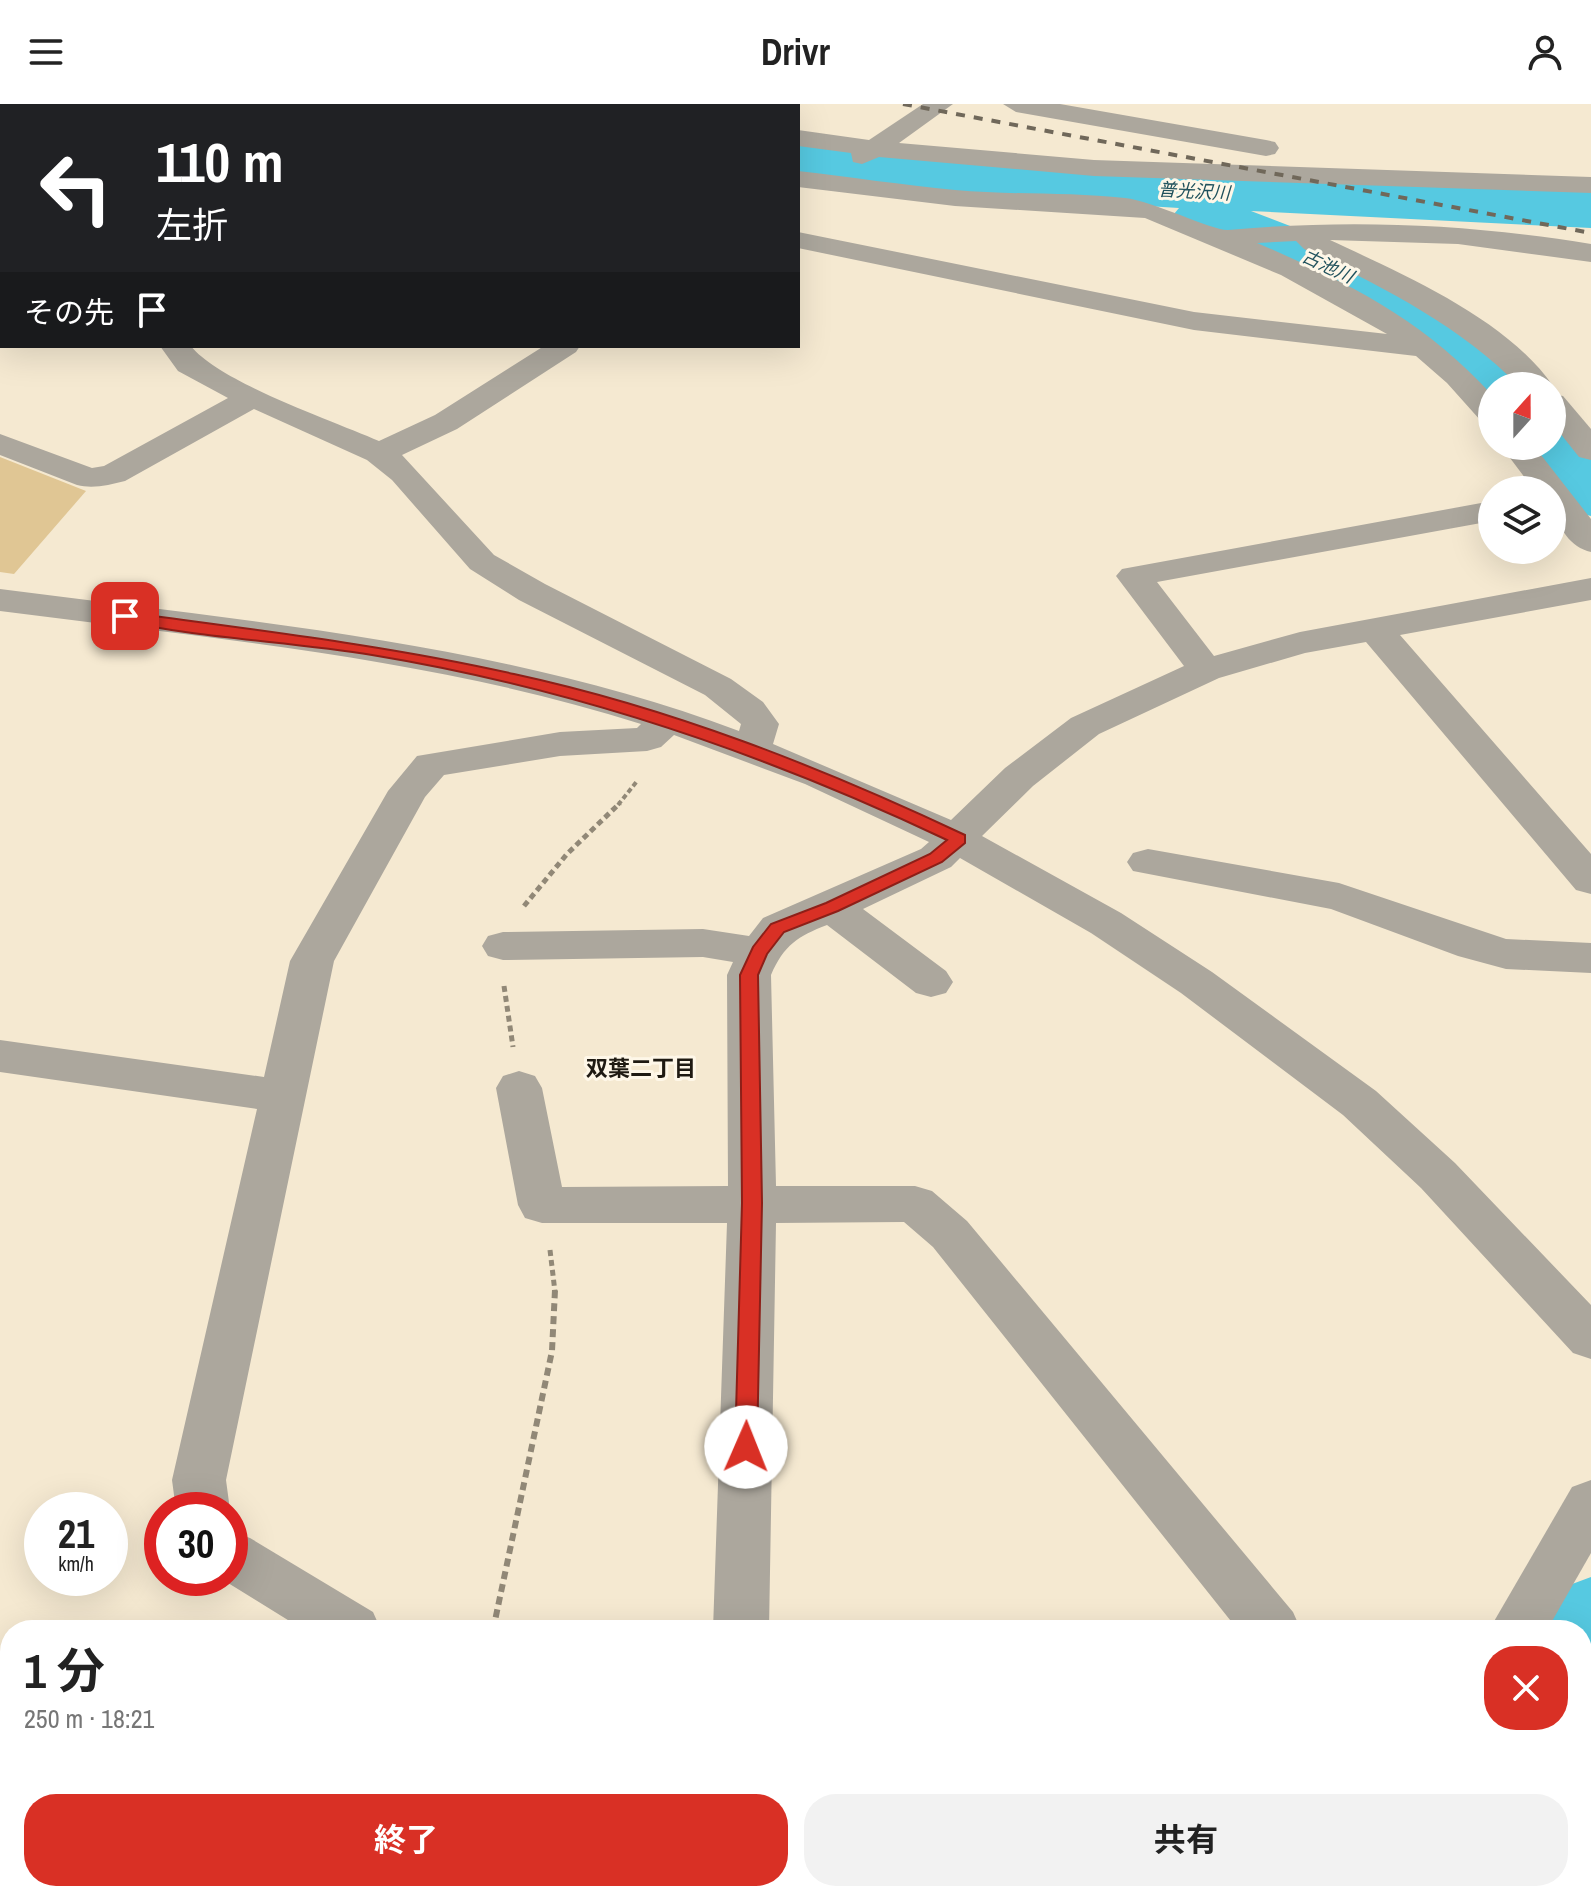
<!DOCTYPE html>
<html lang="ja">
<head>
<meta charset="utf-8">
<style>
	:root { --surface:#fff; --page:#f2f2f2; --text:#222; --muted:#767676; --accent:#d93025 }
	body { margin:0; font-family:"Archivo Narrow","Noto Sans JP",sans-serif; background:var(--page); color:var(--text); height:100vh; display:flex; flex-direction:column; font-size:30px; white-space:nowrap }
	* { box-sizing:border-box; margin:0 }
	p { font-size:26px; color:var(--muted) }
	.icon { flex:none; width:44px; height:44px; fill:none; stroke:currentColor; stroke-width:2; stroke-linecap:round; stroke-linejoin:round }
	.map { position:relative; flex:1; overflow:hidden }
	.sheet { position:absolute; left:0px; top:1516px; width:1592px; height:282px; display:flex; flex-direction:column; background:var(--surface); border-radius:32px 32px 0 0; box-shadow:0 8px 32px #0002 }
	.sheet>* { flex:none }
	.hud { position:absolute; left:0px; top:0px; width:800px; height:244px; box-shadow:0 8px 32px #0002; background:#202124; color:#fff; overflow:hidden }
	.needle { width:52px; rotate:21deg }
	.controls { position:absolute; left:1478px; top:268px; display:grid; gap:16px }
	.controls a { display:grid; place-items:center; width:88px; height:88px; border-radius:50%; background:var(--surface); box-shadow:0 8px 32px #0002; font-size:40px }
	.speed { position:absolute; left:24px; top:1388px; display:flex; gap:16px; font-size:40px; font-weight:700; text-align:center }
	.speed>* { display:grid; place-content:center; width:104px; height:104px; border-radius:50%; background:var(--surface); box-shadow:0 8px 32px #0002; line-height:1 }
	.speed small { font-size:20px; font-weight:400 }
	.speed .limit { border:12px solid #d22; background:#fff; color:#111 }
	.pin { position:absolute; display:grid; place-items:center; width:68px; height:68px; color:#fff; margin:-34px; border-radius:16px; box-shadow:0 4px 12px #0006 }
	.me { position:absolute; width:88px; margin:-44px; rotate:1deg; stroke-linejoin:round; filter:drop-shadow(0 0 6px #0008) }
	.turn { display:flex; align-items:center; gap:28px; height:168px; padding:0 24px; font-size:36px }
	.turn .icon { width:104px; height:104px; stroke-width:2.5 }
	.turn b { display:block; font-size:56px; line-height:68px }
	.then { display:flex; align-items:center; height:76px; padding:0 24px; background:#0003; gap:16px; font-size:30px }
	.round { display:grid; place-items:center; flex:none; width:84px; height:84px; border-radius:32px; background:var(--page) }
	.head { display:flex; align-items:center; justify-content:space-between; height:136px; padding:0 24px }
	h1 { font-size:48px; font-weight:700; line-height:60px }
	.action { display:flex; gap:16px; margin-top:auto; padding:16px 24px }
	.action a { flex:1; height:92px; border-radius:32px; background:var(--accent); color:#fff; font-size:32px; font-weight:700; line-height:92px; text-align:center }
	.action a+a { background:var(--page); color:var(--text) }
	header { display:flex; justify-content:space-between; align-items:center; height:104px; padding:0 24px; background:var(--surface); font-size:36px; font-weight:700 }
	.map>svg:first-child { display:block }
	.green { fill:#e0c694 }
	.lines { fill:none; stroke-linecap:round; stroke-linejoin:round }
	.river { fill:#56c9e1; fill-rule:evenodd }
	.path-far3 { stroke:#918877; stroke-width:3; stroke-dasharray:4 3; stroke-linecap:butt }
	.path-far2 { stroke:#918877; stroke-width:4; stroke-dasharray:5 3; stroke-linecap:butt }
	.path-far1 { stroke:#918877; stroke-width:5; stroke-dasharray:6 4; stroke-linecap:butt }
	.path { stroke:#918877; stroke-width:6; stroke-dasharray:8 5; stroke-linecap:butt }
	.minor { fill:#aca79d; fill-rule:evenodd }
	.major { fill:#786f5d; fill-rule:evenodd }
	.rail { stroke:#70685a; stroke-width:4; stroke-dasharray:9 9; stroke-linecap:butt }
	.route { fill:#d93025; stroke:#8d1f18; stroke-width:2 }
	.labels { text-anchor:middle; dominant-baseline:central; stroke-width:6; stroke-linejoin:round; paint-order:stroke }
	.far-water-label { font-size:18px; font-style:italic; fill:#21525d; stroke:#fef7e8 }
	.neighbourhood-label { font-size:22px; font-weight:bold; fill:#1f1a12; stroke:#fef7e8 }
</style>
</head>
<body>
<header><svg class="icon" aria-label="menu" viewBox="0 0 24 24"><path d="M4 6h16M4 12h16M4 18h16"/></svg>Drivr<svg class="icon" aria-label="person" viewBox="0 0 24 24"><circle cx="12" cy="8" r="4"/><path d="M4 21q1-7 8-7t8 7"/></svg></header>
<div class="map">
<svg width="1591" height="1797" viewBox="0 0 1591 1797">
	<rect width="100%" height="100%" fill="#f5e9d1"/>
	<path class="green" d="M0 353 86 387 14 470 0 468Z"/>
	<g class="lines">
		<g class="river">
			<path d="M562 0H620L621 2H563Z"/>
			<path d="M798 37 900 53 984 60 1591 88V124L1251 107C1352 146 1471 189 1535 282H1492V300L1478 296 1449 264 1381 212 1303 172 1183 123 1174 110 1179 104 900 87 798 71Z"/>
			<path d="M1552 321 1576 327 1591 346V412L1566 406 1516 342H1552Z"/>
			<path d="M1591 1473V1596L1582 1599V1526H1529L1548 1489Z"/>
		</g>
		<path class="path-far3" d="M544 0 549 2"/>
		<path class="path-far2" d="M618 701 638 676"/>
		<g class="path-far1">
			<path d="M524 802 567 750 620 699"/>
			<path d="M504 882 513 943"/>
			<path d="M550 1146 555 1188"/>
		</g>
		<path class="path" d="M493 1526 552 1247 555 1186"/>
		<g class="minor">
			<path d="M7 0H33L34 2H8Z"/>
			<path d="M191 0H217L218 2H192Z"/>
			<path d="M641 0H671L673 2H643Z"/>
			<path d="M923 0H953L899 39 1094 56 1591 73V89L1094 72 879 53 862 60 853 58 851 49 798 42V26L869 36Z"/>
			<path d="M1003 0H1060L1266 36 1275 38 1279 44 1275 50 1266 52 1016 8Z"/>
			<rect x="0" y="44" width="2" height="16"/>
			<path d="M798 67C850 73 903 81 955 86 1011 91 1069 88 1125 94 1153 97 1213 127 1228 126 1351 115 1469 120 1591 140V158L1458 140 1330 136C1402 170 1506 214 1553 282H1519C1458 220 1382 183 1304 145L1296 137 1257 139C1348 178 1425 217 1492 291V320L1481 317 1447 279 1416 252 1194 226 798 144V128L1194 208 1387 230 1281 171 1145 114 955 102 798 83Z"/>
			<rect x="0" y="121" width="2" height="16"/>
			<path d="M160 242H191C219 278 333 317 379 337L435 311 544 242H580L576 248 457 325 402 351 494 451 545 480 731 575 763 598 779 620 773 640 951 716 1005 664 1071 614 1184 562 1116 472 1122 465 1492 397V417L1157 478 1214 552 1300 528 1591 474V496L1400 531 1591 750V790L1576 786 1366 538 1305 549 1219 574 1099 630 1033 682 982 732 1121 809 1212 868 1376 987 1455 1059 1591 1201V1255L1573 1249 1421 1084 1343 1011 1181 889 1091 829 960 754 951 763 863 805 946 867 953 878 946 889 931 893 916 889 827 821C798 832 784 841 771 871L776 1082H915L932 1087 967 1117 1293 1508 1301 1526H1238L933 1143 904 1118 776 1119 769 1526H713L727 1119H542L525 1114 518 1101 496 984 503 972 519 967 535 972 542 984 562 1083 728 1082 727 871 733 858 703 853 503 856 488 852 482 842 488 832 503 828 703 825 749 832 763 814 921 745 929 738 805 680 674 631 661 643 647 647 560 652 444 671 425 693 334 857 226 1376 230 1406H176L172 1376 257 1005 0 968V936L264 973 290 857 388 687 417 652 560 628 637 624 641 620C434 554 214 535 0 507V485C245 517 506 539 739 627L741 620 705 591 519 496 470 465 392 376 367 356 254 305 125 377C109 381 93 385 77 381L0 351V330L92 364 104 362 228 294 178 267Z"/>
			<path d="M1552 290 1563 292 1591 325V356L1579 353 1552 319Z"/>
			<path d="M1501 342H1534L1591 415V448C1564 442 1552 411 1552 386H1534Z"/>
			<path d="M1148 745 1339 779 1506 835 1591 839V869L1506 865 1458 852 1331 805 1133 767 1127 758 1133 749Z"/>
			<path d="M1591 1376V1449L1547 1526H1489L1572 1383Z"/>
			<path d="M230 1427 250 1434 373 1508 381 1526H304L220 1474H230Z"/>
			<path d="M1591 1629V1699L1582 1702V1632Z"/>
			<path d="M553 1788H615L617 1797H555Z"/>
			<path d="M879 1788H945L949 1797H883Z"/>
			<path d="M1329 1788H1392L1388 1797H1325Z"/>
			<path d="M1430 1788H1553L1549 1797H1434Z"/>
		</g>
		<rect class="major" x="0" y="95" width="2" height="16"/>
		<path class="rail" d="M903 0 1591 129"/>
	</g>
	<path class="route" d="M125 508C255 526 386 541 514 570 671 604 821 663 965 731V739L942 758 838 807 784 828 767 850 758 871 762 1099 757 1343 754 1350H738L735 1343 742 1099 740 871 753 843 771 820 826 799 930 750 947 736C764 649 572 584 372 551 289 537 201 535 119 516L117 512Z"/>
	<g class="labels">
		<g class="far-water-label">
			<text transform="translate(1194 87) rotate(3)">普光沢川</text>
			<text transform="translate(1328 162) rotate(25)">古池川</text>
		</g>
		<g class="neighbourhood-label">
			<text x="641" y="964">双葉二丁目</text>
		</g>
	</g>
</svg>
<div class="controls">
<a><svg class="needle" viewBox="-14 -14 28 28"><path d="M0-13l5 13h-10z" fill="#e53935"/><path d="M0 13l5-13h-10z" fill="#767676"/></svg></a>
<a><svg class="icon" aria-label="layers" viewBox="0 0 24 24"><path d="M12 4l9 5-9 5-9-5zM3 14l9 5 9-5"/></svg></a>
</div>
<div class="speed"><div>21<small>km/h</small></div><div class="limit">30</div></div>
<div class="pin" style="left:125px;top:512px;background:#d93025"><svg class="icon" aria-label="arrive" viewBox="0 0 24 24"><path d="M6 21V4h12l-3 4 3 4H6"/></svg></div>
<svg class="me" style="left:746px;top:1343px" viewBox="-20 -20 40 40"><circle r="19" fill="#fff"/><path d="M0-13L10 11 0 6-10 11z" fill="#d93025"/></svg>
<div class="hud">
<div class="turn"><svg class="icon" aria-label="left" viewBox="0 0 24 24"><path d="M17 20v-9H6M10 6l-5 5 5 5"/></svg><div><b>110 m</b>左折</div></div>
<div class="then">その先<svg class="icon" aria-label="arrive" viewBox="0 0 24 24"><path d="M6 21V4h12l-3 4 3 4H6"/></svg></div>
</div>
<section class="sheet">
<div class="head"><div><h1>1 分</h1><p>250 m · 18:21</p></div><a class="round" style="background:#d93025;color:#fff"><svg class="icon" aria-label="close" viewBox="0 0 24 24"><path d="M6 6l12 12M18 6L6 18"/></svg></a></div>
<div class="action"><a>終了</a><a>共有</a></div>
</section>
</div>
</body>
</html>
